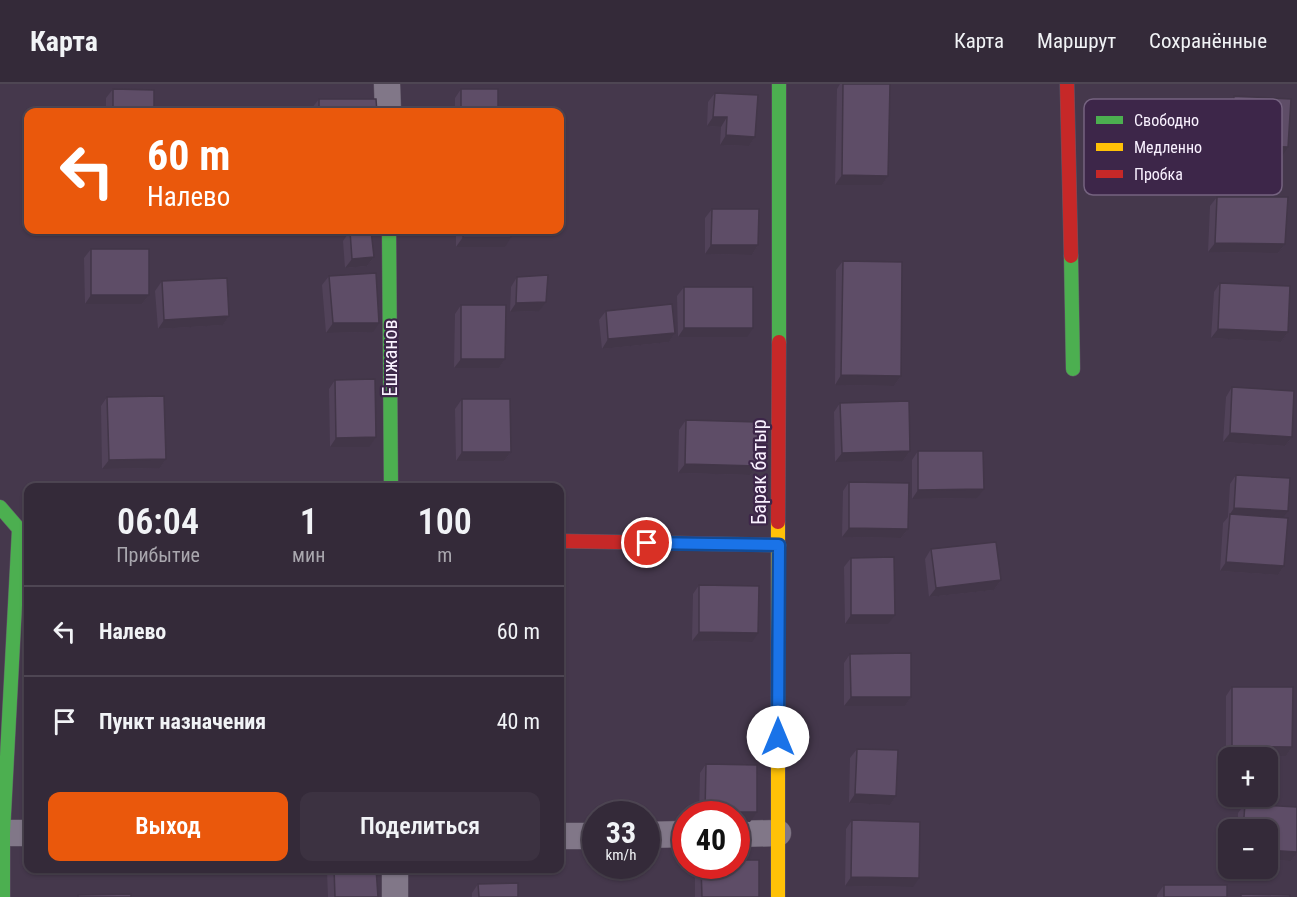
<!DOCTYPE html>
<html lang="ru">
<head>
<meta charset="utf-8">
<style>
	:root { --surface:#342a39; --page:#3c3241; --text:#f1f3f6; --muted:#a9a7ae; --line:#4e4653; --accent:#ea580c }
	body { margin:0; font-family:"Roboto Condensed",sans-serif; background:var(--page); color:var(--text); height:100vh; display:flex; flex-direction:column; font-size:22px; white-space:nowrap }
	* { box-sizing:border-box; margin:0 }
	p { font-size:20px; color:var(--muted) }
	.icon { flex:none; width:33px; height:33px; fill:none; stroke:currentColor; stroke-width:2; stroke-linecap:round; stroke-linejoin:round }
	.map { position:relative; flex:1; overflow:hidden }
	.sheet { position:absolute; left:24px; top:399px; width:540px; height:390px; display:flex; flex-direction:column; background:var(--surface); border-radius:12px; box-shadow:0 2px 4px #0004,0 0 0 2px var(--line) }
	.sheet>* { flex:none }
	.top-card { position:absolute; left:24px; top:24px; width:540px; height:126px; border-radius:12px; box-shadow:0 2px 4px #0004,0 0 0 2px var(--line); background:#ea580c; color:#fff; overflow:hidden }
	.controls { position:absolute; left:1218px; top:663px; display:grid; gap:12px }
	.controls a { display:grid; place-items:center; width:60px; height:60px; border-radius:12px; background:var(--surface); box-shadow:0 2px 4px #0004,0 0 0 2px var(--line); font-size:30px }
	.speed { position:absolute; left:582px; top:717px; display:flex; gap:12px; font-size:30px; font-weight:700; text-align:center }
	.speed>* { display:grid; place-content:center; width:78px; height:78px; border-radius:50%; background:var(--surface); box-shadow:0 2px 4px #0004,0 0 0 2px var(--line); line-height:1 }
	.speed small { font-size:15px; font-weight:400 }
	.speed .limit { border:9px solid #d22; background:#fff; color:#111 }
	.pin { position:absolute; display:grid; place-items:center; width:51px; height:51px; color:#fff; margin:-26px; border:3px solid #fff; border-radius:50%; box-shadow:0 2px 6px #0007 }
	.me { position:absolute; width:66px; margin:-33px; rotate:0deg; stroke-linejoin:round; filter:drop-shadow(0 0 4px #0008) }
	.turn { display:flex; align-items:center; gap:21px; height:126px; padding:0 24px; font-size:27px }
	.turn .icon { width:78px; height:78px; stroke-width:2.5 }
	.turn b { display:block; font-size:42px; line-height:51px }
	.eta { display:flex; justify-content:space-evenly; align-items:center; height:102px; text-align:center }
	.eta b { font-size:36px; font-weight:600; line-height:42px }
	.cta { display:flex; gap:12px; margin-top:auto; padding:12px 24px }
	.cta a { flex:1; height:69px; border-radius:12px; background:var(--accent); color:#fff; font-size:24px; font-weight:600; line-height:69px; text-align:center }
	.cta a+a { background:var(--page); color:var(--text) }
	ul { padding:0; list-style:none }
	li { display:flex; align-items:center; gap:18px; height:90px; padding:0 24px; border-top:2px solid var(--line) }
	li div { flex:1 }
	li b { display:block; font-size:22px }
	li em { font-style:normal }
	header { display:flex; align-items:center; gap:36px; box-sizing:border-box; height:84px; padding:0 30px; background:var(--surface); border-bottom:2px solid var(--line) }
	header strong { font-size:28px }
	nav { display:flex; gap:33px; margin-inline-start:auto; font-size:21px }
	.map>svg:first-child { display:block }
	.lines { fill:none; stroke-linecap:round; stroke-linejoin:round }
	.street-casing { stroke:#615767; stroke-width:27 }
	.fast-casing { stroke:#615767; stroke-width:15 }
	.slow-casing { stroke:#615767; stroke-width:15 }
	.jam-casing { stroke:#615767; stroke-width:15 }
	.street { stroke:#817788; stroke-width:26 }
	.fast { stroke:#4caf50; stroke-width:14 }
	.slow { stroke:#ffc107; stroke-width:14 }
	.jam { stroke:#c62828; stroke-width:14 }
	.wall { fill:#514259 }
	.shaded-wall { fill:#423648 }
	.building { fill:#5e4d67; stroke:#423648; stroke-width:1.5 }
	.route-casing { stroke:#114b97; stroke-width:15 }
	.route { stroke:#1a73e8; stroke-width:10 }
	.labels { text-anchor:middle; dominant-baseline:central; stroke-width:4.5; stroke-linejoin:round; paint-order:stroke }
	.street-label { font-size:20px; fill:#f9f1ff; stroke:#3d2649 }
	.key { fill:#3d2649; stroke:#756380; stroke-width:1.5 }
	.key-label { font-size:16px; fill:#f9f1ff }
</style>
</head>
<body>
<header>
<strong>Карта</strong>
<nav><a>Карта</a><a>Маршрут</a><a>Сохранённые</a></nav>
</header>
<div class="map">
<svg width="1297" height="813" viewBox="0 0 1297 813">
	<rect width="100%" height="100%" fill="#45384c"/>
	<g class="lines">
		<defs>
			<g id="street">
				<path d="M387 0 388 28"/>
				<path d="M0 749H28"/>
				<path d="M736 750 778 749"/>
				<path d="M646 751 686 750"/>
				<path d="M560 752H596"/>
				<path d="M395 784V813"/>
			</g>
			<g id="fast">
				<path d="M389 146 391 404"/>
				<path d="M1071 172 1073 285"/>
				<path d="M779 258V0"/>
				<path d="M0 423 19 445 3 749V813"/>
			</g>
			<path id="slow" d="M778 813V438"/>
			<g id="jam">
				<path d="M1067 0 1071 172"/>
				<path d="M778 438 779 258"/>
				<path d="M560 457 779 461"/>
			</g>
		</defs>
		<use href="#street" class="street-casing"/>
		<use href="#fast" class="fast-casing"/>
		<use href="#slow" class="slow-casing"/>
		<use href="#jam" class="jam-casing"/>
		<use href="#street" class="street"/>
		<use href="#fast" class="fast"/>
		<use href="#slow" class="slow"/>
		<use href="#jam" class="jam"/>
	</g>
	<g class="wall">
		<path d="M840 0H843L888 92 882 101H835L837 5Z"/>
		<path d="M113 5 154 28H106V14Z"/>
		<path d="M461 5 498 28H455V14Z"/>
		<path d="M715 9 755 53 749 62 720 61 721 43 707 42 708 18Z"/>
		<path d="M1234 12 1282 72 1224 70 1228 21Z"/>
		<path d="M319 15 377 28H312V24Z"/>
		<path d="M1217 113 1285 160 1278 169 1208 168 1210 122Z"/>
		<path d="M712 125 758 161 752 171 705 170V134Z"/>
		<path d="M456 146H511L505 163H456Z"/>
		<path d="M350 147 374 173 367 182 345 184 343 157Z"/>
		<path d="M91 165 149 211 142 220H85L84 174Z"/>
		<path d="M843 177 901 292 894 302 835 301 836 186Z"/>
		<path d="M329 192 373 248 326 249 322 201Z"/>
		<path d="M517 193 539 227 510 228 511 203Z"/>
		<path d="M162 197 229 232 223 241 158 245 155 207Z"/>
		<path d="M1220 199 1288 248 1281 258 1211 254 1214 208Z"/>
		<path d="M684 203 747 253H678L677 212Z"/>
		<path d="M461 221 505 275 499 284H454L455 230Z"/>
		<path d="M606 227 675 249 669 258 602 265 599 236Z"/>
		<path d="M335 296 369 363H330L329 305Z"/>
		<path d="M1232 303 1292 353 1285 362 1223 358 1226 313Z"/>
		<path d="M107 313 166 375 160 384 102 385 101 322Z"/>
		<path d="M462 315 511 368 504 377H456L455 325Z"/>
		<path d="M840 319 910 367 903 377 835 378 834 328Z"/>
		<path d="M686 336 757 382 750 391 678 389 679 346Z"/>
		<path d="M918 367 977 414 912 415V376Z"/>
		<path d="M1236 391 1283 434 1284 482 1278 491 1220 487 1223 439 1228 433 1230 400Z"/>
		<path d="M849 398 908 445 901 454 842 453 843 407Z"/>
		<path d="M931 465 1001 496 994 506 929 513 925 475Z"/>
		<path d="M851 474 888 540H845L844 483Z"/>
		<path d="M699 501 752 558 692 557 693 510Z"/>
		<path d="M850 570 911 613 905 622H844V579Z"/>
		<path d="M1232 603 1292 663 1286 672H1226V612Z"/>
		<path d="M857 665 896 712 890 721 849 719 850 674Z"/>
		<path d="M706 680 750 738 736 730H699L700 689Z"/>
		<path d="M1245 720 1297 723V769L1291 777 1268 776V746H1238V729Z"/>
		<path d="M852 736 913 803 845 802 846 745Z"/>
		<path d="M698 782H736L759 813H695V786Z"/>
		<path d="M330 784H376L378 813H328L327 788Z"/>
		<path d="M478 800 518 813H472V809Z"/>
		<path d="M1164 801 1227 813H1157V811Z"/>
	</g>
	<g class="shaded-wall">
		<path d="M713 33H727L721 43 707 42Z"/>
		<path d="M726 51 755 53 749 62 720 61Z"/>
		<path d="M1231 61 1288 63 1282 72 1224 70Z"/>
		<path d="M842 91 888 92 882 101H835Z"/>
		<path d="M463 153H511L505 163H456Z"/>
		<path d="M1215 159 1285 160 1278 169 1208 168Z"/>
		<path d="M711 161H758L752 171 705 170Z"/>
		<path d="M374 173 367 182 345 184 352 175Z"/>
		<path d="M91 211H149L142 220H85Z"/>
		<path d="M546 218 539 227 510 228 516 219Z"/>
		<path d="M229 232 223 241 158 245 164 236Z"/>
		<path d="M333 239H379L373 248 326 249Z"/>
		<path d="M684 244H753L747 253H678Z"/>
		<path d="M1218 245 1288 248 1281 258 1211 254Z"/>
		<path d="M675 249 669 258 602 265 608 255Z"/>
		<path d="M461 275H505L499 284H454Z"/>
		<path d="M841 291 901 292 894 302 835 301Z"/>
		<path d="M1230 349 1292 353 1285 362 1223 358Z"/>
		<path d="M376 353 369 363H330L336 354Z"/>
		<path d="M910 367 903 377 835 378 842 369Z"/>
		<path d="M462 368H511L504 377H456Z"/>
		<path d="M166 375 160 384 102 385 109 376Z"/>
		<path d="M685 380 757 382 750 391 678 389Z"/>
		<path d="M984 405 977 414 912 415 918 406Z"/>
		<path d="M1234 424 1288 427 1281 436 1230 430Z"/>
		<path d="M849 444 908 445 901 454 842 453Z"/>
		<path d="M1226 478 1284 482 1278 491 1220 487Z"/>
		<path d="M1001 496 994 506 929 513 936 504Z"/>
		<path d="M851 531H895L888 540H845Z"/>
		<path d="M699 548 758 549 752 558 692 557Z"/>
		<path d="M851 613H911L905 622H844Z"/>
		<path d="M1232 662 1292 663 1286 672H1226Z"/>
		<path d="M855 710 896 712 890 721 849 719Z"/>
		<path d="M705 728H757L750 738 736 737V730H703Z"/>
		<path d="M1268 766 1297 768V769L1291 777 1268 776Z"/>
		<path d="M851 793 919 794 913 803 845 802Z"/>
	</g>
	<g class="building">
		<path d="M843 0H890L888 92 842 91Z"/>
		<path d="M113 5 154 6V28H113Z"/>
		<rect x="461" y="5" width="37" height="23"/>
		<path d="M715 9 758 11 755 53 726 51 727 33H713Z"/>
		<path d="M1234 12 1291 15 1288 63 1231 61Z"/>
		<path d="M319 15H376L377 28H319Z"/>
		<path d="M1217 113H1288L1285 160 1215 159Z"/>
		<path d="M712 125H759L758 161H711Z"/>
		<path d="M371 146 374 173 352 175 350 147Z"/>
		<rect x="463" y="146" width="48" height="7"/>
		<rect x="91" y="165" width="58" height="46"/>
		<path d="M843 177 902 178 901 292 841 291Z"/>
		<path d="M376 189 379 239H333L329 192Z"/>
		<path d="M548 191 546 218 516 219 517 193Z"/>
		<path d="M227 194 229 232 164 236 162 197Z"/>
		<path d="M1220 199 1290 202 1288 248 1218 245Z"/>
		<rect x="684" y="203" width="69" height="41"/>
		<path d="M672 220 675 249 608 255 606 227Z"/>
		<path d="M461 221H506L505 275H461Z"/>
		<path d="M375 295 376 353 336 354 335 296Z"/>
		<path d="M1232 303 1294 307 1292 353 1230 349Z"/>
		<path d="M164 312 166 375 109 376 107 313Z"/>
		<path d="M462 315H510L511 368H462Z"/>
		<path d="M909 317 910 367 842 369 840 319Z"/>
		<path d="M686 336 758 338 757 382 685 380Z"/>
		<path d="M918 367H983L984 405 918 406Z"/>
		<path d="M1236 391 1290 394 1288 427 1234 424Z"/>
		<path d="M849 398 909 399 908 445 849 444Z"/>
		<path d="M489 399 515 400V404H489Z"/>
		<path d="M1230 430 1288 434 1284 482 1226 478Z"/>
		<path d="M996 458 1001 496 936 504 931 465Z"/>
		<path d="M894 473 895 531H851V474Z"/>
		<path d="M699 501 759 502 758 549 699 548Z"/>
		<path d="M911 569V613H851L850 570Z"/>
		<path d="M1232 603H1293L1292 663 1232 662Z"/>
		<path d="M857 665 898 666 896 712 855 710Z"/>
		<path d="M706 680 757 681V728H705Z"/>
		<path d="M1245 720 1297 723V768L1268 766V746H1243Z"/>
		<path d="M852 736 920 738 919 794 851 793Z"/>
		<path d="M736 776H759V813H702L701 782H736Z"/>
		<path d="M334 784H376L378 813H335Z"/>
		<path d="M518 799V813H479L478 800Z"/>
		<rect x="1164" y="801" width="63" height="12"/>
		<path d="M131 810V813H78V811Z"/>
		<path d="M1241 810 1290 811V813H1241Z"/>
	</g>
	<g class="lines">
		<defs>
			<path id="route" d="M647 459 779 461 778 653"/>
		</defs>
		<use href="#route" class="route-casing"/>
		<use href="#route" class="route"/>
	</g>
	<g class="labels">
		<g class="street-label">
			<text transform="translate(390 274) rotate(-90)">Ешжанов</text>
			<text transform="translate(759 388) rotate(-90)">Барак батыр</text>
		</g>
	</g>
	<rect x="1084" y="15" width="198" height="96" rx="9" class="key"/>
	<rect x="1096" y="32" width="27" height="8" fill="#4caf50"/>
	<rect x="1096" y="59" width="27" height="8" fill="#ffc107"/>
	<rect x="1096" y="86" width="27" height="8" fill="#c62828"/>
	<g class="key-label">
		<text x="1134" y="42">Свободно</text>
		<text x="1134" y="69">Медленно</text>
		<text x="1134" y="96">Пробка</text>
	</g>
</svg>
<div class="controls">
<a>+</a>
<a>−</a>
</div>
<div class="speed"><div>33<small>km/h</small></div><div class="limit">40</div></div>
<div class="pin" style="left:647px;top:459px;background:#d93025"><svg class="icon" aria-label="arrive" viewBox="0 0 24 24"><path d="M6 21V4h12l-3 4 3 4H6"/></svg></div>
<svg class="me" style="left:778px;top:653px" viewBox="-20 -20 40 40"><circle r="19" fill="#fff"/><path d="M0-13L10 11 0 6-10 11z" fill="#1a73e8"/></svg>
<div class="top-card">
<div class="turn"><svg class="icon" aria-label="left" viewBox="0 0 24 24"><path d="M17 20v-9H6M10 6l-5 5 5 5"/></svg><div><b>60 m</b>Налево</div></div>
</div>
<section class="sheet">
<div class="eta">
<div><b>06:04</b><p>Прибытие</p></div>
<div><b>1</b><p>мин</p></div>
<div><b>100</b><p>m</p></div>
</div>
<ul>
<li><svg class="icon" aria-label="left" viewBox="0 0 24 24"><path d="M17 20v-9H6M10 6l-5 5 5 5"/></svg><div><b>Налево</b></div><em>60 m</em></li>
<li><svg class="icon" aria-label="arrive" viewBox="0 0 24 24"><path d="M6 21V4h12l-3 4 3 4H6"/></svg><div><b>Пункт назначения</b></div><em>40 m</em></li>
</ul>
<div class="cta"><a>Выход</a><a>Поделиться</a></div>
</section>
</div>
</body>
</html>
